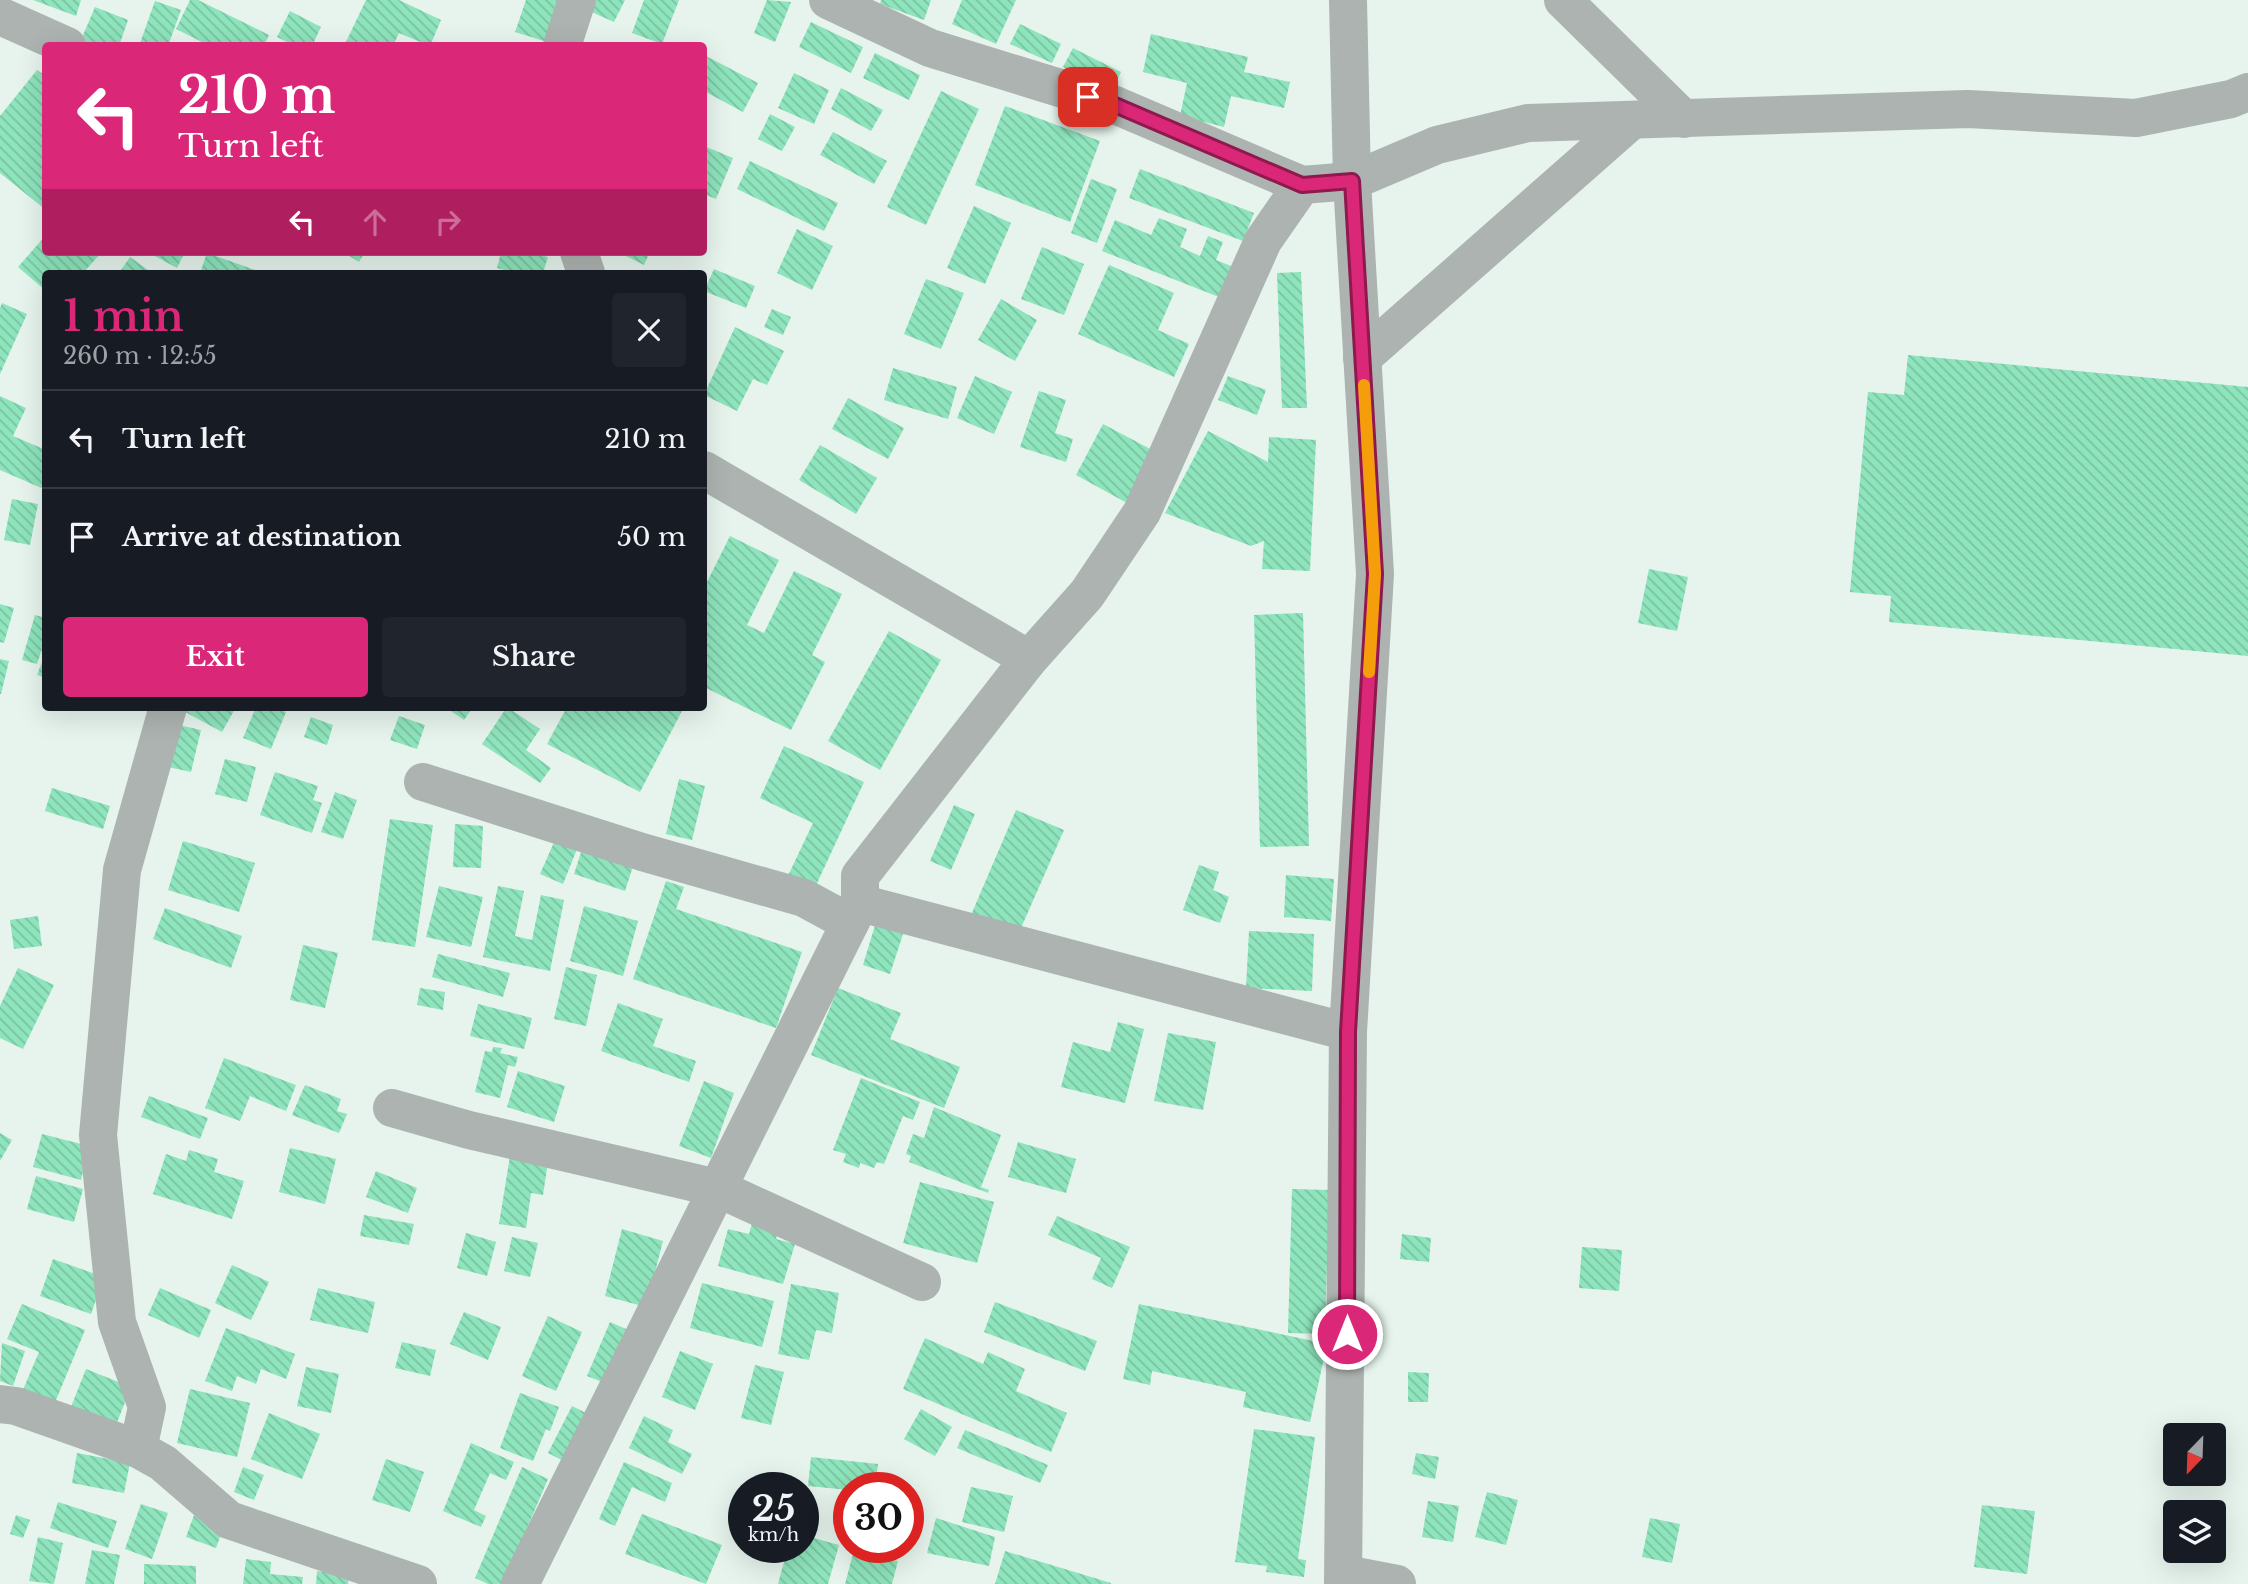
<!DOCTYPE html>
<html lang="en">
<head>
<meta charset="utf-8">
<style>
	:root { --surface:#171b24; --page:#20242c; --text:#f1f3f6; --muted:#9ea1a6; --line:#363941; --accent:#db2777 }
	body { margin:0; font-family:"Libre Baskerville",serif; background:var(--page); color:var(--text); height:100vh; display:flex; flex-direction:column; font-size:26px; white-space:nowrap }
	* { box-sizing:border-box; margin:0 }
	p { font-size:23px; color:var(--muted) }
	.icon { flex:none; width:38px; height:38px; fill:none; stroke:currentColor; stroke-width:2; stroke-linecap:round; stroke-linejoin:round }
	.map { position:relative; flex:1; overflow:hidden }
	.details { position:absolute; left:42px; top:270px; width:665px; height:441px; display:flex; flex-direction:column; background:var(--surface); border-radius:7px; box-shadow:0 7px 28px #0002 }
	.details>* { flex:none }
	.hud { position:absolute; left:42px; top:42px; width:665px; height:214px; border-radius:7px; box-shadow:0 7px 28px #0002; background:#db2777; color:#fff; overflow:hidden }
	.needle { width:46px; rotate:203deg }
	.tools { position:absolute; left:2163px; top:1423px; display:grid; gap:14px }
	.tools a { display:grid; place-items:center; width:63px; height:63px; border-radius:7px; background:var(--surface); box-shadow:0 7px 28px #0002; font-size:35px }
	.speed { position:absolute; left:728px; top:1472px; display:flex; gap:14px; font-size:35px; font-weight:700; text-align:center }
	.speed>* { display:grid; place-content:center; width:91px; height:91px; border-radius:50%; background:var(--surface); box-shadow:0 7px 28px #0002; line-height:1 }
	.speed small { font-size:18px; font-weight:400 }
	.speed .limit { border:10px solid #d22; background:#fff; color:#111 }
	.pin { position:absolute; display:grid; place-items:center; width:60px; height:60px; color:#fff; margin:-30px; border-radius:14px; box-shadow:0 4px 10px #0006 }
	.me { position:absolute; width:77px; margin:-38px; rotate:0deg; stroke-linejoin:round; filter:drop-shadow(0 0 5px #0008) }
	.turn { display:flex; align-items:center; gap:24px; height:147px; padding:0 21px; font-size:32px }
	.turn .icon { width:91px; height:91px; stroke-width:2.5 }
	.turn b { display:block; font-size:49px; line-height:60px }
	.lanes { display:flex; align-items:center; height:66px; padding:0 21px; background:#0003; justify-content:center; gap:35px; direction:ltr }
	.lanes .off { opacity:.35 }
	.round { display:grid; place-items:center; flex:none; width:74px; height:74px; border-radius:7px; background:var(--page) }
	.head { display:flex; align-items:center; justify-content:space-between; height:119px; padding:0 21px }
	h1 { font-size:42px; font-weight:600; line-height:52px; color:var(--accent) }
	.button { display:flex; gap:14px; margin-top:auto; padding:14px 21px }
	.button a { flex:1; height:80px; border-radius:7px; background:var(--accent); color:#fff; font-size:28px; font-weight:600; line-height:80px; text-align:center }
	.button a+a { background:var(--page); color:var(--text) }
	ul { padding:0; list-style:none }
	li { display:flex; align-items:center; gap:21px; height:98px; padding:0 21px; border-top:2px solid var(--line) }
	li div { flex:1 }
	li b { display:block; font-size:26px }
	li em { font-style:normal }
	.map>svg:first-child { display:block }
	.building { fill:url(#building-back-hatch) }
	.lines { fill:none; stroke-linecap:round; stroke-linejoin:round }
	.minor { stroke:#adb3b0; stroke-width:38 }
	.route-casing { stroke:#8e194d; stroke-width:18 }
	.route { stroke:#db2777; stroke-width:12 }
	.slow { stroke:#f59e0b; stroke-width:12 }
</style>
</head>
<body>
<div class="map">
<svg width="2248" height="1584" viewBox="0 0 2248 1584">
	<defs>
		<pattern id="building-back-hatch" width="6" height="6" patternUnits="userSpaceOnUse" patternTransform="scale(1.75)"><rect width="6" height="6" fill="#8ee4bc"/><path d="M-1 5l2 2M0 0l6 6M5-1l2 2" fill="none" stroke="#79c3a1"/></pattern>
	</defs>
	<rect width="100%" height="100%" fill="#e6f4ed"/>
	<g class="building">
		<path d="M33 0H81L76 16Z"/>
		<path d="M190 0H198L269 35 264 46H210L176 29Z"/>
		<path d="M366 0H399L441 20 430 46 399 33 393 46H344Z"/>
		<path d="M526 0H561L547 42 515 32Z"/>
		<path d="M591 0H625L614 22 587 10Z"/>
		<path d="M644 0H679L662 44 632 33Z"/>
		<path d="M767 0 791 2 775 42 754 33Z"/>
		<path d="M881 0H931L924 20 880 4Z"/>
		<path d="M962 0H1016L996 44 952 24Z"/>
		<path d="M155 1 181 10 168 46H139Z"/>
		<path d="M95 7 128 20 119 46H95L81 40Z"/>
		<path d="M290 11 321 27 312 46H295L277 37Z"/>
		<path d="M811 22 863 47 851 73 799 47Z"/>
		<path d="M1020 24 1061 44 1052 63 1010 44Z"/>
		<path d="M1151 34 1248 57 1244 72 1290 82 1284 108 1231 96 1224 127 1180 116 1187 83 1143 72Z"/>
		<path d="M1073 48 1121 72 1112 91 1063 67Z"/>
		<path d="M875 53 920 75 909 100 863 78Z"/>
		<path d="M704 55 758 83 743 112 704 91Z"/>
		<path d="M37 70 46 76V210L0 173V116Z"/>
		<path d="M794 73 829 90 814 124 778 108Z"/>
		<path d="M841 88 883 110 871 131 831 109Z"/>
		<path d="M941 91 979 109 926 225 887 207Z"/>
		<path d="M1005 106 1100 141 1070 222 975 185Z"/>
		<path d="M770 114 795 127 782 151 758 139Z"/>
		<path d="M833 132 887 161 874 184 820 155Z"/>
		<path d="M704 146 733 158 716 199 704 194Z"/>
		<path d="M750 161 838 203 824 231 737 189Z"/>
		<path d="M1140 169 1254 213 1243 241 1129 198Z"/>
		<path d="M1091 179 1117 189 1097 243 1071 233Z"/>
		<path d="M974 206 1011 223 985 284 947 268Z"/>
		<path d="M1159 218 1187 229 1180 247 1200 256 1208 236 1223 242 1216 260 1236 268 1224 299 1102 251 1115 220 1151 235Z"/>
		<path d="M797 229 833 246 812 290 777 273Z"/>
		<path d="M46 235V252H102L83 273H46V291L18 267Z"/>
		<path d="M1042 247 1084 264 1064 315 1021 299Z"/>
		<path d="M157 252H185L177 268 155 256Z"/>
		<path d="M343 252H365L359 262Z"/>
		<path d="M501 252H530L548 257 543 273H516L497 268Z"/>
		<path d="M618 252H650L644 265Z"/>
		<path d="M207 253 264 273H200Z"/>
		<path d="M130 257 152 273H119Z"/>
		<path d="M1109 265 1174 293 1158 330 1189 344 1174 377 1078 334Z"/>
		<path d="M714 269 755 286 746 308 704 291Z"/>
		<path d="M1301 272 1307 408H1282L1277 273Z"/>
		<path d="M926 279 964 293 941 349 904 334Z"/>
		<path d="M1001 299 1037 320 1015 361 978 340Z"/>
		<path d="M2 303 27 314 0 374V308Z"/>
		<path d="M772 309 791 317 783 335 764 327Z"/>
		<path d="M735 327 784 351 767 385 753 379 737 411 704 395Z"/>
		<path d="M1908 355 2248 387V656L1889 622 1891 596 1850 592 1868 392 1904 395Z"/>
		<path d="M893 368 957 387 948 419 884 400Z"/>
		<path d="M975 376 1012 392 994 434 957 418Z"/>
		<path d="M1228 376 1266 390 1257 415 1218 400Z"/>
		<path d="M1039 391 1066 400 1055 433 1073 439 1066 462 1020 447Z"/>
		<path d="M0 396 26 408 13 436 46 450V490L0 470Z"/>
		<path d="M848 398 904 428 888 459 832 429Z"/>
		<path d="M1103 424 1154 451 1127 503 1076 475Z"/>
		<path d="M1208 431 1268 462 1269 437 1316 440 1310 571 1262 569 1264 541 1251 546 1165 513Z"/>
		<path d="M820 445 877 478 856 514 799 480Z"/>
		<path d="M12 499 38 504 30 545 4 540Z"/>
		<path d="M730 536 779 560 747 625 764 633 794 571 842 594 812 655 825 662 791 730 704 687V588Z"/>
		<path d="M1649 569 1688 577 1677 631 1638 623Z"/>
		<path d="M0 604 14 608 4 643 0 642Z"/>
		<path d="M1303 613 1309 846 1260 847 1254 615Z"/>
		<path d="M35 615 46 618V637L37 664 22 660Z"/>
		<path d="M889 631 941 660 880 770 828 741Z"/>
		<path d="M45 654H46V678L37 675Z"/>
		<path d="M0 659 9 661 1 694H0Z"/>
		<path d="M176 707H236L222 732Z"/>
		<path d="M256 707H273L286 712 271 749 243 738Z"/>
		<path d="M445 707H473L464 720Z"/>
		<path d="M507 707 540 729 526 750 551 768 540 783 482 744Z"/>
		<path d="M567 707H684L640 792 547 744Z"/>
		<path d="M399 716 425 725 417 749 390 740Z"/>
		<path d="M311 717 333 725 327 745 304 737Z"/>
		<path d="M179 725 201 730 191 772 168 767Z"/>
		<path d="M784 746 864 782 812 894 785 882 813 823 760 798Z"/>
		<path d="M225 759 256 767 247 802 215 794Z"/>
		<path d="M275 772 318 786 313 800 322 803 312 833 260 815Z"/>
		<path d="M679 779 705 786 692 840 666 834Z"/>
		<path d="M52 788 110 806 103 829 45 811Z"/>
		<path d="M335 792 357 800 343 839 321 832Z"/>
		<path d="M954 805 975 814 951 870 930 861Z"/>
		<path d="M1016 810 1064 830 1018 935 971 915Z"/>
		<path d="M390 819 433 825 415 947 372 940Z"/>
		<path d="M455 824 483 826 481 868 453 867Z"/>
		<path d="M555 840 577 849 563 884 540 874Z"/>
		<path d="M585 840 636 857 625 891 574 874Z"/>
		<path d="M183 841 255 863 239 912 168 890Z"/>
		<path d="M1199 865 1219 872 1213 890 1229 897 1220 923 1183 910Z"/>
		<path d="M1286 875 1334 879 1331 921 1284 917Z"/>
		<path d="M666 881 684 887 676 909 802 952 776 1028 633 979Z"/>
		<path d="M439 886 483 897 471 947 426 937Z"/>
		<path d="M498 886 524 891 515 936 532 940 541 895 564 900 550 971 483 957Z"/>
		<path d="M584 906 638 921 623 976 570 961Z"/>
		<path d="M165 908 242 936 231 968 153 939Z"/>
		<path d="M38 916 42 946 14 949 10 920Z"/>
		<path d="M876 922 904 931 890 974 863 965Z"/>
		<path d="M1249 931 1314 934 1312 991 1246 988Z"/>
		<path d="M303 945 338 953 325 1008 290 1000Z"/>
		<path d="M438 954 510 973 503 997 432 977Z"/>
		<path d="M566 967 597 975 586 1026 554 1019Z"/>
		<path d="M18 968 54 985 23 1049 0 1038V1006Z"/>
		<path d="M420 988 445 992 443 1010 417 1005Z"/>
		<path d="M838 988 901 1013 890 1039 960 1067 944 1108 811 1055Z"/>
		<path d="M618 1003 663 1019 653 1046 696 1061 689 1082 601 1051Z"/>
		<path d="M478 1004 532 1018 524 1049 470 1036Z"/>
		<path d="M1118 1022 1144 1029 1125 1103 1061 1087 1073 1042 1110 1052Z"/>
		<path d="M1168 1033 1216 1042 1203 1110 1154 1101Z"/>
		<path d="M493 1047 502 1048 500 1053 518 1057 515 1067 508 1065 500 1098 475 1092 485 1051 492 1052Z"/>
		<path d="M224 1058 296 1085 286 1111 250 1096 240 1121 205 1108Z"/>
		<path d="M518 1071 565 1086 554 1122 507 1107Z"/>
		<path d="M861 1078 920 1102 913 1120 903 1116 884 1164 877 1162 874 1168 860 1163 859 1168 843 1162 846 1154 833 1150Z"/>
		<path d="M704 1081 734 1093 711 1158 679 1146Z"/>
		<path d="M305 1085 341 1099 337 1111 347 1114 339 1133 292 1115Z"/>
		<path d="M149 1096 208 1118 200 1139 141 1117Z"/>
		<path d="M934 1107 1001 1135 981 1187 989 1190 988 1193 909 1162 911 1156 906 1154 913 1134 924 1138Z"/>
		<path d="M0 1133 12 1140 0 1161Z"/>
		<path d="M42 1134 89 1146 81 1180 33 1167Z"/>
		<path d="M1018 1142 1076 1159 1066 1193 1008 1177Z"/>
		<path d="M290 1148 336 1159 325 1204 279 1192Z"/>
		<path d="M189 1150 218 1159 214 1172 244 1181 232 1219 153 1194 166 1154 186 1161Z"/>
		<path d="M510 1156 548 1162 543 1195 531 1193 526 1228 499 1224Z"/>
		<path d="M376 1171 417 1188 408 1213 366 1197Z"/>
		<path d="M36 1176 83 1189 74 1222 27 1209Z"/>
		<path d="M920 1182 994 1202 977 1263 903 1243Z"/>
		<path d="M1292 1189 1329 1190 1325 1334 1288 1333Z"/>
		<path d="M364 1215 414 1224 409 1245 360 1236Z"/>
		<path d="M754 1216 781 1223 776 1239 795 1244 783 1284 718 1266 728 1229 749 1234Z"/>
		<path d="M1057 1216 1130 1247 1112 1288 1092 1279 1101 1258 1048 1235Z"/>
		<path d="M622 1229 663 1241 646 1307 605 1296Z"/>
		<path d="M466 1233 496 1242 487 1276 457 1268Z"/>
		<path d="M1402 1234 1431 1238 1429 1262 1400 1259Z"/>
		<path d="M512 1237 538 1243 530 1277 504 1271Z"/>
		<path d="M1582 1247 1622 1250 1619 1291 1579 1288Z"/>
		<path d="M53 1259 104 1277 91 1314 40 1296Z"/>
		<path d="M232 1265 269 1282 251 1320 215 1303Z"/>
		<path d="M702 1283 774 1301 762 1347 690 1328Z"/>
		<path d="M791 1284 839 1293 832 1333 816 1330 809 1360 778 1354Z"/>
		<path d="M160 1288 211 1310 199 1338 148 1315Z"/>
		<path d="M318 1288 375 1302 368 1333 310 1320Z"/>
		<path d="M995 1302 1097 1341 1085 1371 984 1332Z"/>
		<path d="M22 1304 85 1330 54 1405 22 1392 39 1352 7 1339Z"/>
		<path d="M1139 1304 1327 1344 1310 1422 1243 1407 1246 1392 1152 1371 1150 1385 1123 1379Z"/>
		<path d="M464 1312 501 1327 488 1360 450 1344Z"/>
		<path d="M548 1316 582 1332 556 1391 522 1376Z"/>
		<path d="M610 1322 635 1333 612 1386 587 1376Z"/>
		<path d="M226 1328 295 1354 286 1379 261 1369 256 1384 237 1376 232 1391 205 1381Z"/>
		<path d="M925 1338 983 1364 988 1352 1025 1369 1016 1391 1067 1413 1051 1452 903 1389Z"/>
		<path d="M402 1342 436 1350 430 1376 395 1368Z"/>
		<path d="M2 1343 25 1351 13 1386 0 1381Z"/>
		<path d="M680 1351 713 1364 695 1410 662 1397Z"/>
		<path d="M755 1365 784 1372 771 1425 741 1418Z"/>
		<path d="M306 1367 339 1374 331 1413 297 1406Z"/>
		<path d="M86 1369 131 1387 114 1430 69 1412Z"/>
		<path d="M1408 1372 1429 1373 1428 1402H1408Z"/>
		<path d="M190 1389 250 1403 237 1457 177 1443Z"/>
		<path d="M520 1393 559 1407 550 1431 546 1429 533 1461 500 1448Z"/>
		<path d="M572 1406 596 1418 573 1466 548 1453Z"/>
		<path d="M921 1409 952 1427 935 1456 904 1439Z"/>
		<path d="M269 1413 320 1434 302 1479 251 1459Z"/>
		<path d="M644 1416 673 1430 668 1442 692 1454 682 1474 629 1448Z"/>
		<path d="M1254 1429 1315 1437 1298 1559 1306 1560 1304 1577 1266 1572 1267 1566 1235 1562Z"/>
		<path d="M965 1430 1048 1465 1040 1483 957 1448Z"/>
		<path d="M471 1443 514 1462 506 1480 490 1473 474 1510 486 1516 481 1527 443 1511Z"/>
		<path d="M77 1453 130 1463 124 1493 72 1483Z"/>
		<path d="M1416 1453 1439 1457 1435 1479 1412 1474Z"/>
		<path d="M811 1457 878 1464 875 1488H849V1490L808 1486Z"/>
		<path d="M386 1459 424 1472 410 1512 372 1500Z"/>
		<path d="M624 1462 672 1483 665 1502 632 1487 615 1526 599 1519Z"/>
		<path d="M243 1467 264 1475 254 1500 234 1492Z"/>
		<path d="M522 1467 548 1479 503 1584H488L475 1578Z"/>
		<path d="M971 1487 1013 1496 1004 1532 962 1522Z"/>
		<path d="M1487 1492 1518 1500 1506 1545 1475 1537Z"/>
		<path d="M1428 1501 1459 1506 1453 1542 1422 1537Z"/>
		<path d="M58 1502 117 1521 108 1548 50 1528Z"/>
		<path d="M141 1504 168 1513 152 1559 125 1549Z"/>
		<path d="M1982 1505 2035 1511 2027 1574 1974 1567Z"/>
		<path d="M642 1514 722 1545 706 1584 625 1554Z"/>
		<path d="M16 1515 30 1520 23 1538 10 1534Z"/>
		<path d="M194 1515 224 1526 216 1548 186 1537Z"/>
		<path d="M936 1518 995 1537 989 1566 927 1553Z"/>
		<path d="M1650 1518 1680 1524 1672 1563 1642 1557Z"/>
		<path d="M803 1535 839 1545 828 1584H778L788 1547H803Z"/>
		<path d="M38 1537 63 1543 54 1584 29 1581Z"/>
		<path d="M92 1550 120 1555 114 1584H85Z"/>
		<path d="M854 1550 898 1561 892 1584H845Z"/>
		<path d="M1005 1551 1111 1583V1584H995Z"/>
		<path d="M246 1559 271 1562 270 1574 303 1577 302 1584H243Z"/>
		<path d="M144 1564 196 1566V1584H144Z"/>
		<path d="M317 1571 349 1575 348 1584H316Z"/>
	</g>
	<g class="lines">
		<g class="minor">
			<path d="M828 0 930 48 1115 105 1302 185 1352 181 1437 145 1528 123 1968 109 2136 118 2231 99 2248 92"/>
			<path d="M1563 0 1684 119"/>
			<path d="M0 16 67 46"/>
			<path d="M562 46 577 0"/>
			<path d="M579 252 586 273"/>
			<path d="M1362 358 1632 120"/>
			<path d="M704 470 1029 659"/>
			<path d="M423 782 642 852 804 898 850 923"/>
			<path d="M860 903 1348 1032"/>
			<path d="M392 1108 469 1130 717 1188 922 1282"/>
			<path d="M0 1404 16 1406 138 1449 163 1463 229 1520 418 1584"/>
			<path d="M138 1449 147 1407 117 1322 98 1135 122 870 168 707"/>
			<path d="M1345 1574 1397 1584"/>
			<path d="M520 1584 860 903V876L1029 659 1087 594 1142 512 1263 241 1302 185"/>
			<path d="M1343 1584 1348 1032 1375 574 1352 181 1348 0"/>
		</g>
	</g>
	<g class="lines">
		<defs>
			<path id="route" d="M1088 97 1115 105 1302 185 1352 181 1375 574 1348 1032 1347 1334"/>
		</defs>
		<use href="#route" class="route-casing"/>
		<use href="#route" class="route"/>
		<path class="slow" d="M1364 385 1375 574 1369 672"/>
	</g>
</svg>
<div class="tools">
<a><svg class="needle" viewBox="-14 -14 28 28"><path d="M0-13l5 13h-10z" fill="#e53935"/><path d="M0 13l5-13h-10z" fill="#9ea1a6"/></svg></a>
<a><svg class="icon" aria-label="layers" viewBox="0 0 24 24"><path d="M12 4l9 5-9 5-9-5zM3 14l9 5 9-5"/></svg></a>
</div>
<div class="speed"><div>25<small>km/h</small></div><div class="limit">30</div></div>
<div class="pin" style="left:1088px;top:97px;background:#d93025"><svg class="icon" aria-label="arrive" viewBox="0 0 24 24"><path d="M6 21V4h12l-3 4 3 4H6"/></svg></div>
<svg class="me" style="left:1347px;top:1334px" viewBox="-20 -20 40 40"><circle r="17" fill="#db2777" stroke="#fff" stroke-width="3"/><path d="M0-11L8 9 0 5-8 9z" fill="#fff"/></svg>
<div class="hud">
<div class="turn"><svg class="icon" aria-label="left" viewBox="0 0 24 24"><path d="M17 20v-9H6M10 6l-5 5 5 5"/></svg><div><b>210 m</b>Turn left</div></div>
<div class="lanes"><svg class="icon" aria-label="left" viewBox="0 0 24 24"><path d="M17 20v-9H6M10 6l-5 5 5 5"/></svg><svg class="icon off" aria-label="ahead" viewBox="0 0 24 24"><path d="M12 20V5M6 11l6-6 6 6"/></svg><svg class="icon off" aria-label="right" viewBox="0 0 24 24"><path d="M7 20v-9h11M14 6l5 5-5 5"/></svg></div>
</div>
<section class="details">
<div class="head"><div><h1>1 min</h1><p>260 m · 12:55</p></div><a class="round"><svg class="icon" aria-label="close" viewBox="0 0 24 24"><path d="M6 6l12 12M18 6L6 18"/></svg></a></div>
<ul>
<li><svg class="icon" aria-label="left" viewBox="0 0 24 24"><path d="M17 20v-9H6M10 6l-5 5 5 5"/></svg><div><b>Turn left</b></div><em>210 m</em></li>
<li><svg class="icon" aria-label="arrive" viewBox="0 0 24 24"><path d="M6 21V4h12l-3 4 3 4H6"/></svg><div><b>Arrive at destination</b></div><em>50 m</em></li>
</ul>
<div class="button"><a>Exit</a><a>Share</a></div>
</section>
</div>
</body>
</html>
